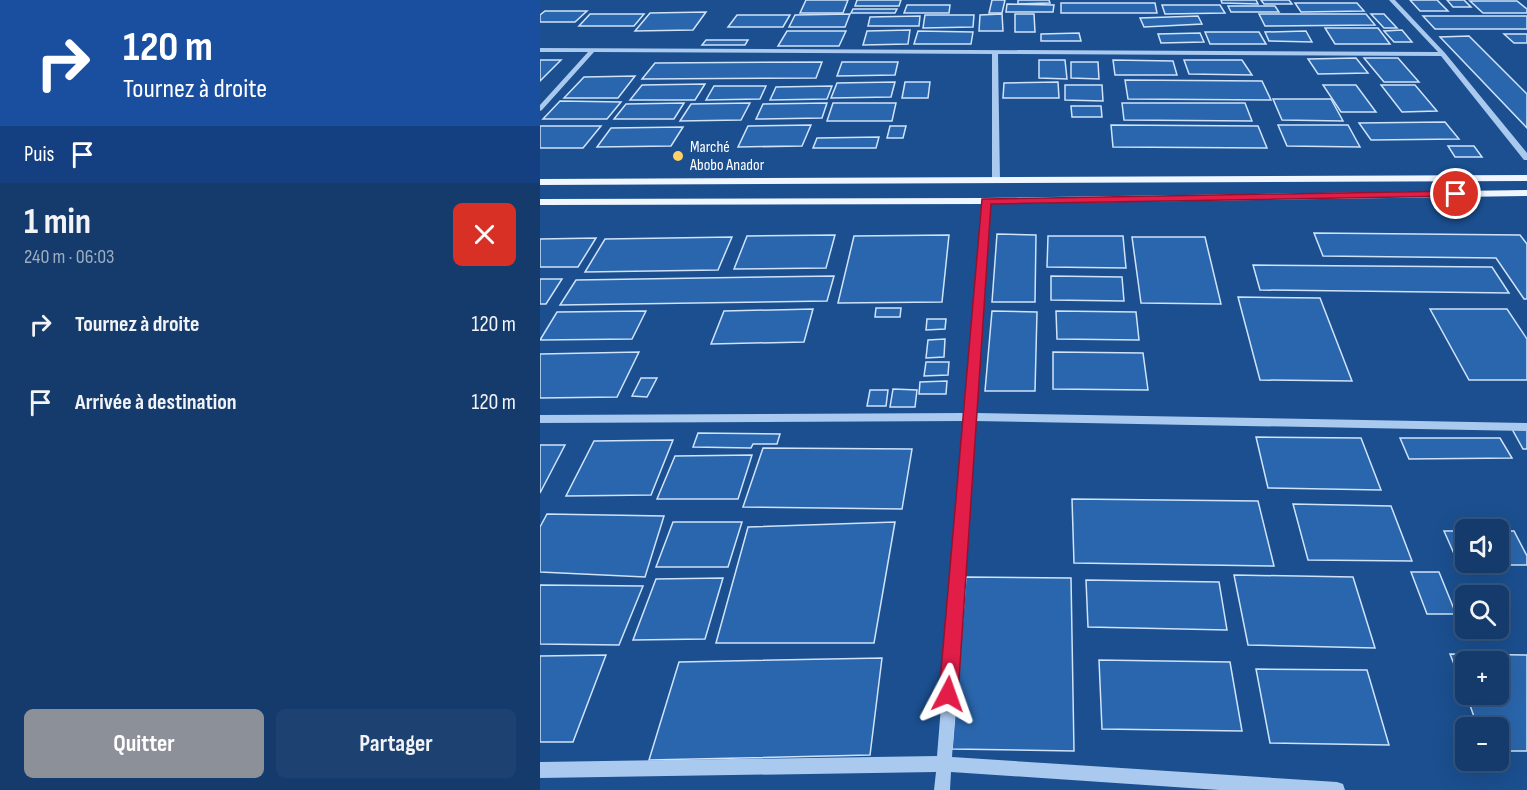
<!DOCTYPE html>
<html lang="fr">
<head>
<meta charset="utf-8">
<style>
	:root { --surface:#143b6b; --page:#1d4271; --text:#f1f3f6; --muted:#9dadc1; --line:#33557e; --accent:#8c9099 }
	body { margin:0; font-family:"Sofia Sans Condensed",sans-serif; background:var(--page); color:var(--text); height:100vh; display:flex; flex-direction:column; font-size:22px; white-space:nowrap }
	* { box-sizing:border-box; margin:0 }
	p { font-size:20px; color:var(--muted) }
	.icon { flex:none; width:33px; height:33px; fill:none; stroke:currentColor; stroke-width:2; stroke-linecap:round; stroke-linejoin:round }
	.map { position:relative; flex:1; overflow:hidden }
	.panel { display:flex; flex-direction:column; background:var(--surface); width:540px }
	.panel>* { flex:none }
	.top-card { background:#1a4fa0; color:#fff; overflow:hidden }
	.controls { position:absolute; left:915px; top:519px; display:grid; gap:12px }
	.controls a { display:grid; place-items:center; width:54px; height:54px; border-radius:9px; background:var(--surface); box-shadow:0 6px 24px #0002,0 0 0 2px var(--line); font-size:30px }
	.pin { position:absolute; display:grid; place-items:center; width:51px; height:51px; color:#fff; margin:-26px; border:3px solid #fff; border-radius:50%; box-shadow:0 2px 6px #0007 }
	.me { position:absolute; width:66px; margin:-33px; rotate:4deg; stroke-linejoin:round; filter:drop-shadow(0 0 4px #0008) }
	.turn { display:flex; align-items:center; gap:21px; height:126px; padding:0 24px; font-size:27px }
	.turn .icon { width:78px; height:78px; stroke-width:2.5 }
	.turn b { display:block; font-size:42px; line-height:51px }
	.then { display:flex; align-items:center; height:57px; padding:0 24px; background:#0003; gap:12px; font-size:22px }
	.round { display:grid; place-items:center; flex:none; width:63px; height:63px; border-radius:9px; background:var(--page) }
	.headline { display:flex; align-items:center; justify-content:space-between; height:102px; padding:0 24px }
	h1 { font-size:36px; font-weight:700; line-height:45px }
	.action { display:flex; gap:12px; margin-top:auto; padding:12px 24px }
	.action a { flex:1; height:69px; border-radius:9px; background:var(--accent); color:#fff; font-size:24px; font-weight:700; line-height:69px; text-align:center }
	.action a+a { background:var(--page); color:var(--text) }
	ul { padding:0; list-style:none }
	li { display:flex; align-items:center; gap:18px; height:78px; padding:0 24px }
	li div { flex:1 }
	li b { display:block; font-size:22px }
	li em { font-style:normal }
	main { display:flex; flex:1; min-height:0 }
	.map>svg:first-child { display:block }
	.building { fill:#2a66ad; stroke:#cfe3fa; stroke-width:1.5 }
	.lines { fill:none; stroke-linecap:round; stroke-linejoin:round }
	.minor { fill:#a9c9ee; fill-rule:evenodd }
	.major { fill:#f0f6ff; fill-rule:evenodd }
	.route { fill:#e11d48; stroke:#92132f; stroke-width:1.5 }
	.poi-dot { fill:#ffd166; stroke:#1b4f8f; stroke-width:2 }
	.labels { text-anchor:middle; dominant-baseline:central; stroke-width:6; stroke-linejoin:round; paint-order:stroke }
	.far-poi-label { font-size:16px; fill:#fff; stroke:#1b4f8f; text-anchor:start }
</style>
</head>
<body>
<main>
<section class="panel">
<div class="top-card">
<div class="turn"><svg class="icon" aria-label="right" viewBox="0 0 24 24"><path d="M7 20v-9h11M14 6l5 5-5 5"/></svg><div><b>120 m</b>Tournez à droite</div></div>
<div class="then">Puis<svg class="icon" aria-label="arrive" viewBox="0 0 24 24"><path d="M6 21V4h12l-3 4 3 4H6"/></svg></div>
</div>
<div class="headline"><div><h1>1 min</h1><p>240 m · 06:03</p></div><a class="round" style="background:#d93025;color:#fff"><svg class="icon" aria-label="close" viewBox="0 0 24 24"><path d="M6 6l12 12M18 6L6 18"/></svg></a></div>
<ul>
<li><svg class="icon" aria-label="right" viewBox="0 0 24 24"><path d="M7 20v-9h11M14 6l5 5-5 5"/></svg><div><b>Tournez à droite</b></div><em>120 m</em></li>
<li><svg class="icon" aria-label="arrive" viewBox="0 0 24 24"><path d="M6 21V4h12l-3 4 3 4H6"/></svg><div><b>Arrivée à destination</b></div><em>120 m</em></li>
</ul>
<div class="action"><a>Quitter</a><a>Partager</a></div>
</section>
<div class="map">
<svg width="987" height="790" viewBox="0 0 987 790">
	<rect width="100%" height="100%" fill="#1b4f8f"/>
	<g class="building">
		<path d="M266 0H308L303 13H260Z"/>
		<path d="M317 0H361L359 6H315Z"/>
		<path d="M452 0H465L462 13H449Z"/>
		<path d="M478 0H509L510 3 478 4Z"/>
		<path d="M681 0H716L718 4 682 3Z"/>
		<path d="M721 0H749L752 4H724Z"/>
		<path d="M870 0H897L908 11H880Z"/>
		<path d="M907 0H924L931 7H913Z"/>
		<path d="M930 1H977L987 9V13H943Z"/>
		<path d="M521 3H615L617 13H521Z"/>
		<path d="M755 3H817L824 11 761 12Z"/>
		<path d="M467 4 514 5 513 12H466Z"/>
		<path d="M367 5H410L409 13H364Z"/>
		<path d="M622 5H680L685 13 625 14Z"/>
		<path d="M688 6H735L739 12H691Z"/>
		<path d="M313 9H357L355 13H311Z"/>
		<path d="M5 11H47L35 22H0V15Z"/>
		<path d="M166 12 153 30 95 31 110 13Z"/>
		<path d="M50 14H104L94 26H39Z"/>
		<path d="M310 14 305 27H249L255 15Z"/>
		<path d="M462 14 463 31H439L440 15Z"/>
		<path d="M475 14H494L495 32H475Z"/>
		<path d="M719 14H826L835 25 725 26Z"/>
		<path d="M831 14H844L857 28H844Z"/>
		<path d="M197 15H250L243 27H188Z"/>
		<path d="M385 15H434L433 27 383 28Z"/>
		<path d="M380 16 379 26H328L330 17Z"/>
		<path d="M658 16 662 24 604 27 600 18Z"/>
		<path d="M883 16H987V29H895Z"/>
		<path d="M785 28H838L850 44H795Z"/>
		<path d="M370 30 368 44 323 45 327 31Z"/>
		<path d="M862 30 872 42H854L844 31Z"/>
		<path d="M247 31H306L299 46H238Z"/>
		<path d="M378 31 433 32 431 44H374Z"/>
		<path d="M766 31 772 42 729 41 725 32Z"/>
		<path d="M665 32H719L726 44H670Z"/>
		<path d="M539 33 541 41H501V34Z"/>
		<path d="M660 33 664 42 621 43 618 34Z"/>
		<path d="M964 34H987V43H974Z"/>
		<path d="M929 36 987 94V128L900 37Z"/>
		<path d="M166 40H208L205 45H162Z"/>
		<path d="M816 58 828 73 778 74 768 59Z"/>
		<path d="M824 58H858L879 82H844Z"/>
		<path d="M0 60H21L0 81Z"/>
		<path d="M499 60H525L527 79 499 78Z"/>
		<path d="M573 60 633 61 637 75H575Z"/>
		<path d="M644 60H702L712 75 649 74Z"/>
		<path d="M282 62 276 78 102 79 115 63Z"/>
		<path d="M302 62H358L355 75 297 76Z"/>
		<path d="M531 62H558L559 79 531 78Z"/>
		<path d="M95 76 78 98H24L44 77Z"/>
		<path d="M585 80 722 81 731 100 588 99Z"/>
		<path d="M355 82 351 97 291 98 297 83Z"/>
		<path d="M365 82H390L388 98H362Z"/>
		<path d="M518 82 519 98H463L464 83Z"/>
		<path d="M165 84 155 100H90L102 85Z"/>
		<path d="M525 85H562L563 101 525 100Z"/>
		<path d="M783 85H816L836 112H801Z"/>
		<path d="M841 85H875L897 111 862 112Z"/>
		<path d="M174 86H226L220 99 166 100Z"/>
		<path d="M292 86 287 99 230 100 236 87Z"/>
		<path d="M733 99H791L803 121 742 120Z"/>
		<path d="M20 101 81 102 67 119H3Z"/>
		<path d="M144 103 134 119H74L86 104Z"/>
		<path d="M210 103 201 120 140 121 151 104Z"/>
		<path d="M287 103 282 118 216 119 223 104Z"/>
		<path d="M293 103H356L352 121H287Z"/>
		<path d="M582 103H705L712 121 584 120Z"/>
		<path d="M531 106H561L562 117H532Z"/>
		<path d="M905 122 919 139 831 140 819 123Z"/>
		<path d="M271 125 262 146 198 147 208 126Z"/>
		<path d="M571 125 718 126 727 148 573 147Z"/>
		<path d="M738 125H808L820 147 747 146Z"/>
		<path d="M0 126H61L43 148H0Z"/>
		<path d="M350 126H366L363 138H347Z"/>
		<path d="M143 127 131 146 57 147 71 128Z"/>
		<path d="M339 137 336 148H273L277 138Z"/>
		<path d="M908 146H934L942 157H915Z"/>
		<path d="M774 233 980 235 987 244V299H984L956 258 783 256Z"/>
		<path d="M457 234 496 235 495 302H452Z"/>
		<path d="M295 235 286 268 194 269 207 236Z"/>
		<path d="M409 235 402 302 298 303 314 236Z"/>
		<path d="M508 236H583L586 268 507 267Z"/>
		<path d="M192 237 178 270 45 272 65 239Z"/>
		<path d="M592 237H665L681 304 601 303Z"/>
		<path d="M56 238 38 267H0V239Z"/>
		<path d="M713 265 952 267 969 293 720 290Z"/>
		<path d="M294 276 287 301 20 305 36 280Z"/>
		<path d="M511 276 582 277 584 301 511 300Z"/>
		<path d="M0 279H22L6 304H0Z"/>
		<path d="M698 297 780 298 812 381 720 380Z"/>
		<path d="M336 308H361L360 317H335Z"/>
		<path d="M273 309 264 342 171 344 184 311Z"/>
		<path d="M890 309H967L987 339V380H929Z"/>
		<path d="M106 311 92 339 0 340 17 312Z"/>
		<path d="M452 311 497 312 495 391H445Z"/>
		<path d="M516 311 596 312 599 340 517 339Z"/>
		<path d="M387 319H406L405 329 386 330Z"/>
		<path d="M405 339 404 357 386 358 388 340Z"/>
		<path d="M99 352 77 397 0 398V354Z"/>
		<path d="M513 352 603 353 608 390 513 389Z"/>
		<path d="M386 362H409L408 375 384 376Z"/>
		<path d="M101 378H117L107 397 92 396Z"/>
		<path d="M407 381 406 394H379L380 382Z"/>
		<path d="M353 389 377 390 375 407H350Z"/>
		<path d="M330 390H348L346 406H327Z"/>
		<path d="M972 429H987V449H983Z"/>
		<path d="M158 433 240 434 237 444H213L211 448 153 447Z"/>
		<path d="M716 437 821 438 841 490 728 488Z"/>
		<path d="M860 438H960L972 458 869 459Z"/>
		<path d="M133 440 111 495 26 496 54 441Z"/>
		<path d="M0 445H25L0 493Z"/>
		<path d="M223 448 372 449 362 509 203 507Z"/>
		<path d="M212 455 198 499H117L135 456Z"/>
		<path d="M532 499 718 501 734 566 534 563Z"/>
		<path d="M753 504 851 506 872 561 768 560Z"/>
		<path d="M7 514 124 516 105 577 0 572V527Z"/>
		<path d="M133 522H202L188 567H116Z"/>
		<path d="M355 522 334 643H176L208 527Z"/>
		<path d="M904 531H926V562H958V531H974L987 556V565H919Z"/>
		<path d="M871 572H899L916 614H887Z"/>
		<path d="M694 575 813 577 835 648 708 645Z"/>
		<path d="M426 577 531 578 534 751 412 749Z"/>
		<path d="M183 578 165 639 93 640 116 579Z"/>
		<path d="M546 580 679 582 687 630 548 627Z"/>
		<path d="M0 585 103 586 79 645 0 644Z"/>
		<path d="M910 654 987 655V751H958V728H938L926 694H958V662H926V694Z"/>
		<path d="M66 655 33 742H0V656Z"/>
		<path d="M342 658 330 755 109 760 139 662Z"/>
		<path d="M559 660 690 662 702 731 562 729Z"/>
		<path d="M716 669 827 670 849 745 730 743Z"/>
	</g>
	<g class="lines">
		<g class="minor">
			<path d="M849 0H855L905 53 987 153V160H984L901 56 458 54 460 181 456 183 452 181V54L54 52 2 110 0 111V105L48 52H0V48L898 52Z"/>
			<path d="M443 199H446L450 201 436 413 987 423V431L435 421 412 757 797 782 803 784 805 790H679L411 772 410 790H394L396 772 0 778V762L397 756 424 421 0 423V415L425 413Z"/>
		</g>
		<g class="major">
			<path d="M987 175V181L0 185V179Z"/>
			<path d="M987 190V196L446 204 0 205V199L446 198Z"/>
		</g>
	</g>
	<path class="route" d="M916 191 920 192V196L451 204 418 694 415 701 408 704 402 701 399 694 442 199Z"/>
	<circle class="poi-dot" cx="138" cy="156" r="6"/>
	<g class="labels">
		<g class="far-poi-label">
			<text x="150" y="147">Marché<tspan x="150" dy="18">Abobo Anador</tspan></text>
		</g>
	</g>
</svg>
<div class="controls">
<a><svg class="icon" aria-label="sound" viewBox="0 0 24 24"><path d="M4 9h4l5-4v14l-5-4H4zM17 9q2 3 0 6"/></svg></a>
<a><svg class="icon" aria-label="search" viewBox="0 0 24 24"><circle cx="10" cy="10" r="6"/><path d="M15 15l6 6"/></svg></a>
<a>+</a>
<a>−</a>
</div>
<div class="pin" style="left:916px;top:194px;background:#d93025"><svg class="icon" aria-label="arrive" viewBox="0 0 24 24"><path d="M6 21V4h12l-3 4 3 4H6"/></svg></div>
<svg class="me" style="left:408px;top:694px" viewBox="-20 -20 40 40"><path d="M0-17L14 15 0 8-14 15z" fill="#e11d48" stroke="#fff" stroke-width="4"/></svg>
</div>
</main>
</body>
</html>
